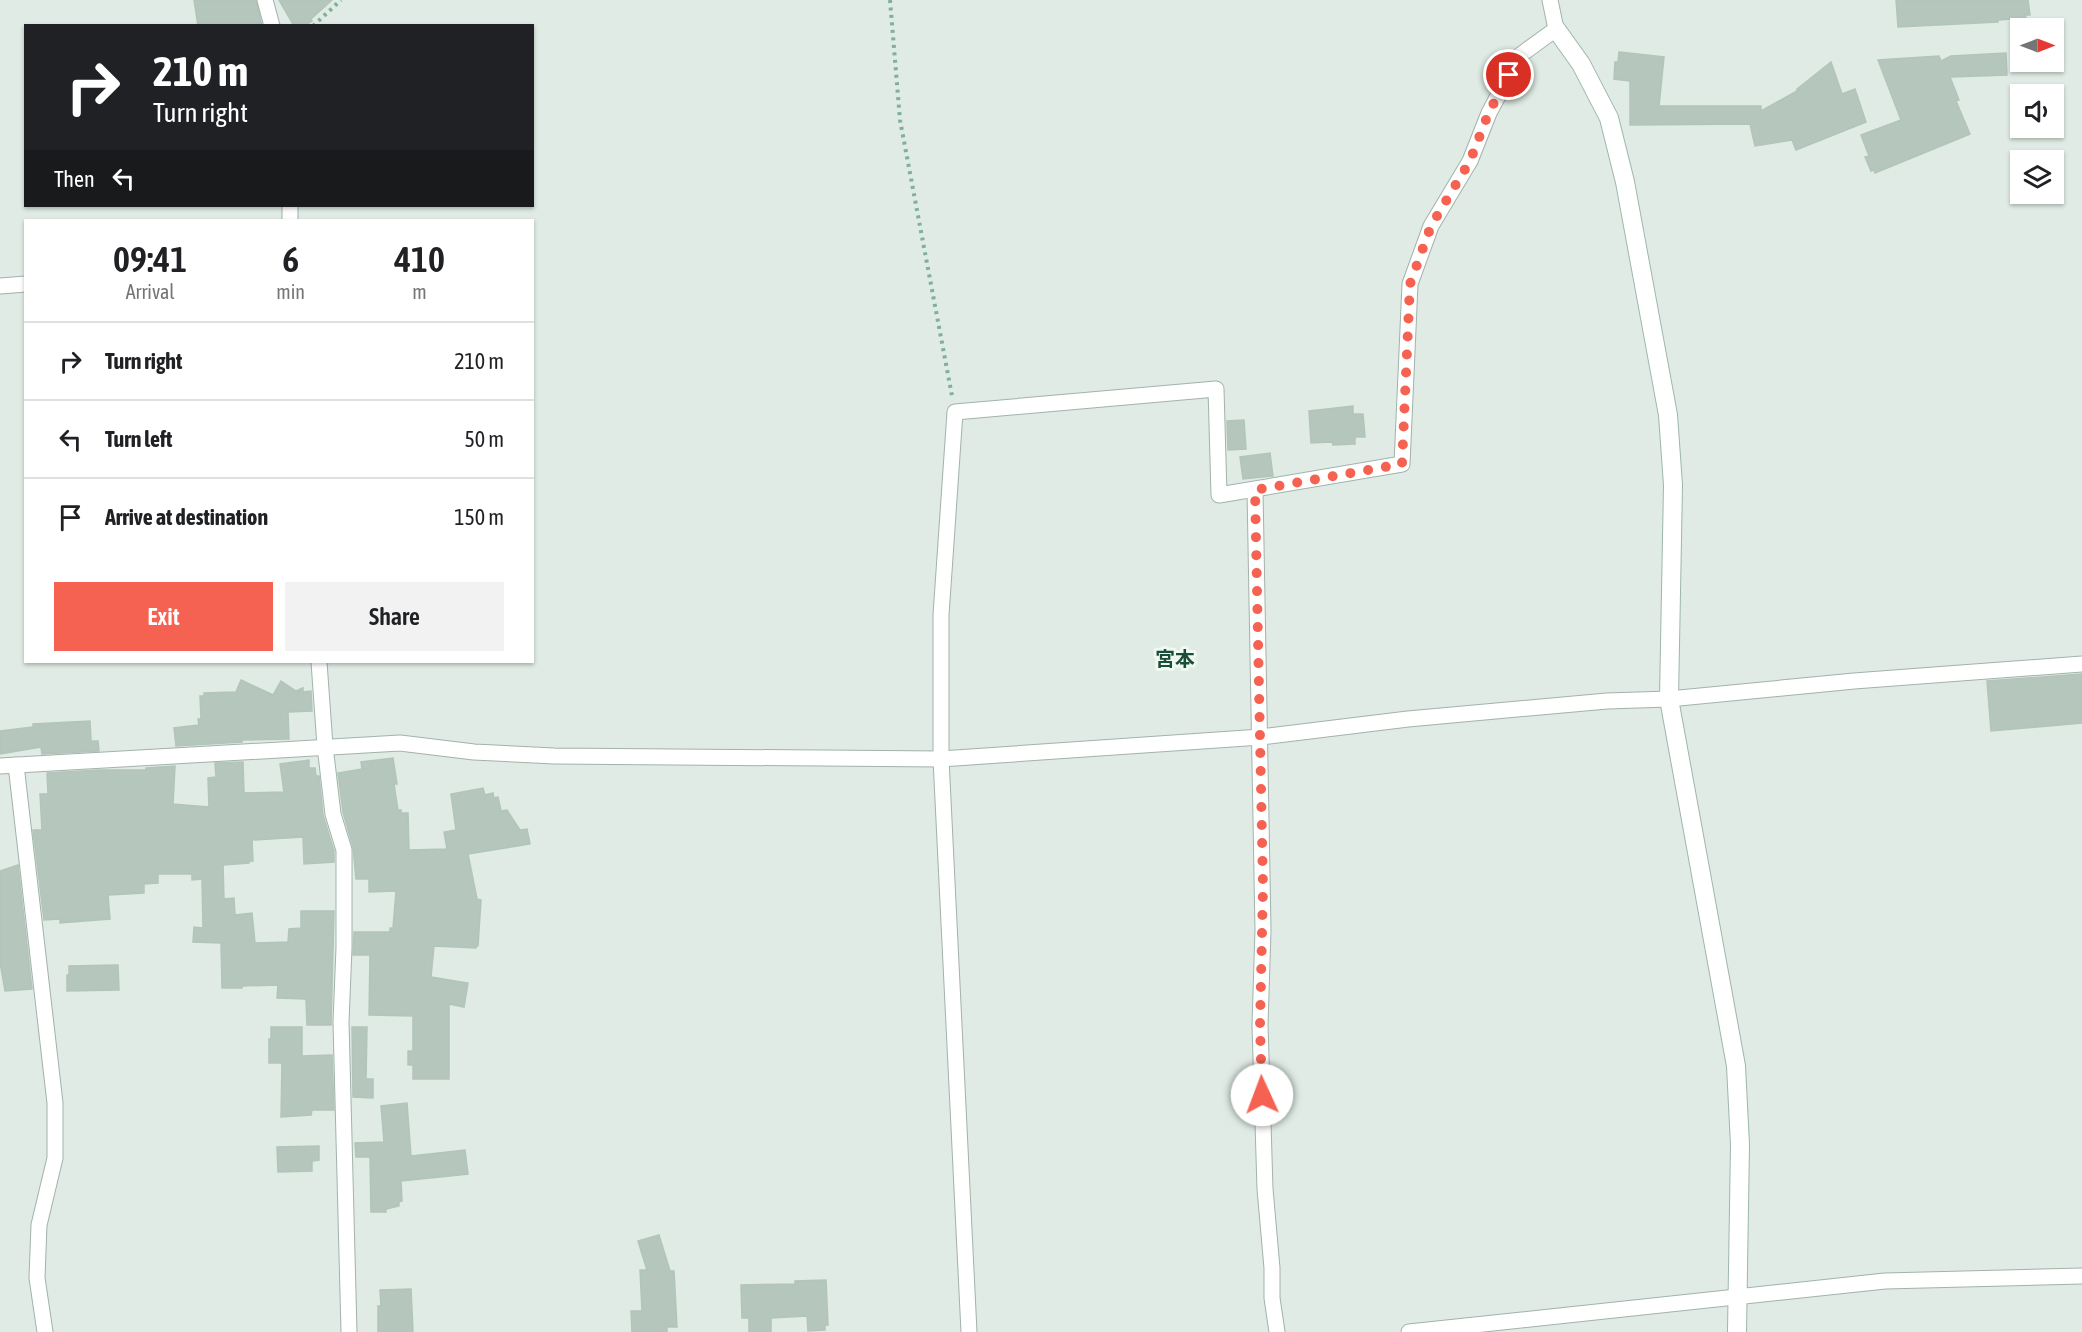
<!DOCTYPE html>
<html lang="en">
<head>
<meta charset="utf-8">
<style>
	:root { --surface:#fff; --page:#f2f2f2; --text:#202124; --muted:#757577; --line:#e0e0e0; --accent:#f66252 }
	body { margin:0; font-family:"Asap Condensed","Noto Sans JP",sans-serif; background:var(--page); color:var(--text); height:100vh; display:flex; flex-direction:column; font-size:22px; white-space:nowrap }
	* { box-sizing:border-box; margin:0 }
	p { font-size:20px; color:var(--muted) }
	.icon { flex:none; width:33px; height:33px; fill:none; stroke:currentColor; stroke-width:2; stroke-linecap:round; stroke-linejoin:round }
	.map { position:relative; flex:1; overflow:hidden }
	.side { position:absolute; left:24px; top:219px; width:510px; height:444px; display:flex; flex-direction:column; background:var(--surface); border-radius:0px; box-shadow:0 2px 4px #0004 }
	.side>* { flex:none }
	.guide { position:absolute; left:24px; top:24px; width:510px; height:183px; border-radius:0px; box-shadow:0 2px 4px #0004; background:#202124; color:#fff; overflow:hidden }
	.needle { width:39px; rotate:90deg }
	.fabs { position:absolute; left:2010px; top:18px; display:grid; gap:12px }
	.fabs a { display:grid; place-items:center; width:54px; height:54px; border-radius:0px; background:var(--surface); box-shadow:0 2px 4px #0004; font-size:30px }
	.pin { position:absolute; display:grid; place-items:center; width:51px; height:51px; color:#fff; margin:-26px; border:3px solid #fff; border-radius:50%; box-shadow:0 2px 6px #0007 }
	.me { position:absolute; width:66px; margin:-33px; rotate:358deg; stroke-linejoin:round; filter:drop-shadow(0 0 4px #0008) }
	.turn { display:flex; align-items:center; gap:21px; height:126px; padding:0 30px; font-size:27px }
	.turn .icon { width:78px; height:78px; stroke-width:2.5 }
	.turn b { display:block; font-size:42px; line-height:51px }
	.then { display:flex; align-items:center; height:57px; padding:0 30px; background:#0003; gap:12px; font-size:22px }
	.eta { display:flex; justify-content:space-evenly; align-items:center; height:102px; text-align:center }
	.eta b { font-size:36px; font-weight:600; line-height:42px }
	.primary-button { display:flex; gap:12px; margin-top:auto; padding:12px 30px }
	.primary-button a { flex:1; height:69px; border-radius:0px; background:var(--accent); color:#fff; font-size:24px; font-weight:600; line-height:69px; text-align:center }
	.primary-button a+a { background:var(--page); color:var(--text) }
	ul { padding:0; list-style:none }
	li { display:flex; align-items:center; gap:18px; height:78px; padding:0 30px; border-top:2px solid var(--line) }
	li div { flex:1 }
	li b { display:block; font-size:22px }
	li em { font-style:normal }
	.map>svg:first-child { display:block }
	.building { fill:#b5c6bc; stroke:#b2c5ba; stroke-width:1.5 }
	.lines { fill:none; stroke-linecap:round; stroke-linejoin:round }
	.street-casing { stroke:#a2b3aa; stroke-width:17 }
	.secondary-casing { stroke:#9eb7aa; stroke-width:20 }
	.path { stroke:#7fb099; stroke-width:4; stroke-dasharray:3 4.5; stroke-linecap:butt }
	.street { stroke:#fff; stroke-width:15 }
	.secondary { stroke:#fff; stroke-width:18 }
	.route { stroke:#f66252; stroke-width:10; stroke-dasharray:0 18 }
	.labels { text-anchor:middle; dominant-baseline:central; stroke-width:6; stroke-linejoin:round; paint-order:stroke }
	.quarter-label { font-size:20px; font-weight:bold; fill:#1b4e3a; stroke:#f0f8f2 }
</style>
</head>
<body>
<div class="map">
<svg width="2082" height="1332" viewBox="0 0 2082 1332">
	<rect width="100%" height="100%" fill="#dfebe4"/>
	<g class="building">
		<path d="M194 0H256L262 26H198Z"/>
		<path d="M279 0H332L311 19 312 21 304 26H294Z"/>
		<path d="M1896 0H2028L2030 15H2025L2026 18 1998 20V22L1898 27Z"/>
		<path d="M1619 52 1664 57 1659 106H1761V111L1797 91V89L1831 62 1842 94 1855 89 1866 122 1796 150 1792 140 1755 146 1750 124 1630 125V81L1614 79 1615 62H1618Z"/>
		<path d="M2006 53 2007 75 1950 77 1959 100 1956 101 1970 134 1875 173 1874 170 1871 171 1865 157 1869 156 1861 135 1901 120 1878 60 1939 56 1941 61 1951 56Z"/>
		<path d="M1353 406V414H1363L1365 437H1355V444L1333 445 1332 442 1311 443 1309 411Z"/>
		<path d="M1244 420 1246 449 1228 450 1227 421Z"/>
		<path d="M1270 453 1273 476 1243 479 1240 457Z"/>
		<path d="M2082 674V723L1991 731 1987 681Z"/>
		<path d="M241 680 273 695 281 681 296 691 303 688V692L311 691 312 711 288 712 289 739 242 740V742L176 746 174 728 199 725 198 719H201L200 696H204V693L236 692Z"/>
		<path d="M90 721 91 741H98L99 751 42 754 41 747 0 754V731L33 727V724Z"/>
		<path d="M393 758 397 784H394L398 810H401V813H408L409 850 447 849 444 832 456 830 451 794 483 788 485 795 493 793 494 798 498 797 501 811 507 810 520 830 527 829 530 844 468 854 477 899 481 900 478 946H476V948L434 946 431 977 468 983 464 1007 449 1004V1079H413V1065H408V1051H413V1016L369 1015 370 955H353L354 932H390V928H393L396 891 369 892V879H356L353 847 343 812 338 773 362 769 361 762Z"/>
		<path d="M309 760V768H315L316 776H319L323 815 334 851V862L304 864 303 837 252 840 253 861H249V863L223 865 224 899 234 898 235 915 252 913 255 943 288 942 289 929 301 928V911H334L331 1025H307L306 999 277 998 278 985 242 986V988H222L221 943 193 942 194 927 203 928 202 879 192 880V874H158V883L144 884V893L108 895 110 919 60 923V919L44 920 33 830H42L40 794H48L47 773 100 770H146V768L175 766 173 804 209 807 208 778 216 777 215 763 243 762 244 793 284 792 280 764Z"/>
		<path d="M18 865 32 989 5 991 0 962V871Z"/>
		<path d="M118 965 119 990 67 991V975H69V966Z"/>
		<path d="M271 1027H302V1056L332 1055 334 1110H312L311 1115 281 1117 282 1063H269V1039H271Z"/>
		<path d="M352 1027H367L366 1079H373V1098L353 1097Z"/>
		<path d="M407 1103 411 1156 465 1150 468 1174 401 1181 402 1201 399 1202V1206L386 1209V1212H371L370 1157H356L355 1143 384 1142 381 1106Z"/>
		<path d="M319 1146V1160L312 1161V1171L278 1172 277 1147Z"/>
		<path d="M659 1235 670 1271H674L677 1327H667V1332H632L631 1311H642L640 1270H647L638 1241Z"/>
		<path d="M826 1280 828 1325H825V1330L808 1331 807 1316 771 1318V1332H749V1318H742L741 1285 795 1284V1281Z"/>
		<path d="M411 1289 413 1332H378V1306H381L380 1290Z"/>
	</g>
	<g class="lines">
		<defs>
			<g id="street">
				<path d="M265 0 272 26"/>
				<path d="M290 206V220"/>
				<path d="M0 286 26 284"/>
				<path d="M1255 490 1263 930 1260 1025 1265 1189 1272 1268V1298L1277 1332"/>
				<path d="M319 662 325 746 333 814 344 850V948L341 1022 349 1332"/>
				<path d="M16 765 55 1103V1158L39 1225 37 1278 45 1332"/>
				<path d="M0 766 400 743 474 752 554 756 941 759 1261 737 1408 719 1607 701 1669 699 1854 681 2082 664"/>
				<path d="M969 1332 941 759V615L955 412 1216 389 1219 495 1402 464 1410 284 1431 226 1470 161 1489 113 1519 56 1556 29 1550 0"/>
				<path d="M1409 1332 1885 1281 2082 1276"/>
			</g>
			<path id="secondary" d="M1556 29 1581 64 1609 118 1625 182 1668 415 1673 485 1669 699 1736 1066 1740 1145 1737 1332"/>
		</defs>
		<use href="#street" class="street-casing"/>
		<use href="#secondary" class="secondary-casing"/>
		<g class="path">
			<path d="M890 0 900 120 952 396"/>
			<path d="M313 26 341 0"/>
		</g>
		<use href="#street" class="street"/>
		<use href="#secondary" class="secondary"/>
	</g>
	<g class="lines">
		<path class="route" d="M1262 1095 1260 1025 1263 887 1255 490 1402 464 1410 284 1431 226 1470 161 1489 112 1509 75"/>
	</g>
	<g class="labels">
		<g class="quarter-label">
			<text x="1175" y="658">宮本</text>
		</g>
	</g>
</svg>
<div class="fabs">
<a><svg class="needle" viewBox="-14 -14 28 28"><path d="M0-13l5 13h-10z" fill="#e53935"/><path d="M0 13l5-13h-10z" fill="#757577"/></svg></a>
<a><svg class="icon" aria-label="sound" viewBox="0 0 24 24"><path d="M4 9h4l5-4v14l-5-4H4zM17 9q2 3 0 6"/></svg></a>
<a><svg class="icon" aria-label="layers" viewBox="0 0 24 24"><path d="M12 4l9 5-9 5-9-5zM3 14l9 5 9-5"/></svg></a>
</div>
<div class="pin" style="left:1509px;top:75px;background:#d93025"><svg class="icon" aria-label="arrive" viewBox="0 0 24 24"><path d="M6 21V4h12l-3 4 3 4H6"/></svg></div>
<svg class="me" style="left:1262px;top:1095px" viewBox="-20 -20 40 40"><circle r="19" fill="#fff"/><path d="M0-13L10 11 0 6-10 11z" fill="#f66252"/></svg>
<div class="guide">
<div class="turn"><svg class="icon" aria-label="right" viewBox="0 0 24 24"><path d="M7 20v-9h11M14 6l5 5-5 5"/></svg><div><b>210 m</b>Turn right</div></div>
<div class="then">Then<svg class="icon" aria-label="left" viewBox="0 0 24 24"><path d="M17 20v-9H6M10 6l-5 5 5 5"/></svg></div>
</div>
<section class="side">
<div class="eta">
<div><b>09:41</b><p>Arrival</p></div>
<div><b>6</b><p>min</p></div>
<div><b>410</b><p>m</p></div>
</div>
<ul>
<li><svg class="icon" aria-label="right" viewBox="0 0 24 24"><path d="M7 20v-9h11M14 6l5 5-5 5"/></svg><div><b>Turn right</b></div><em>210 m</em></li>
<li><svg class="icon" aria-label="left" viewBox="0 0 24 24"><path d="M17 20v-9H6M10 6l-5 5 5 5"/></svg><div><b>Turn left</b></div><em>50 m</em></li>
<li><svg class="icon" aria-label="arrive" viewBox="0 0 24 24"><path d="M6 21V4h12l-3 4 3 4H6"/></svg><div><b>Arrive at destination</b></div><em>150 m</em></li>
</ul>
<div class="primary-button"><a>Exit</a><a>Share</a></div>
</section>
</div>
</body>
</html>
